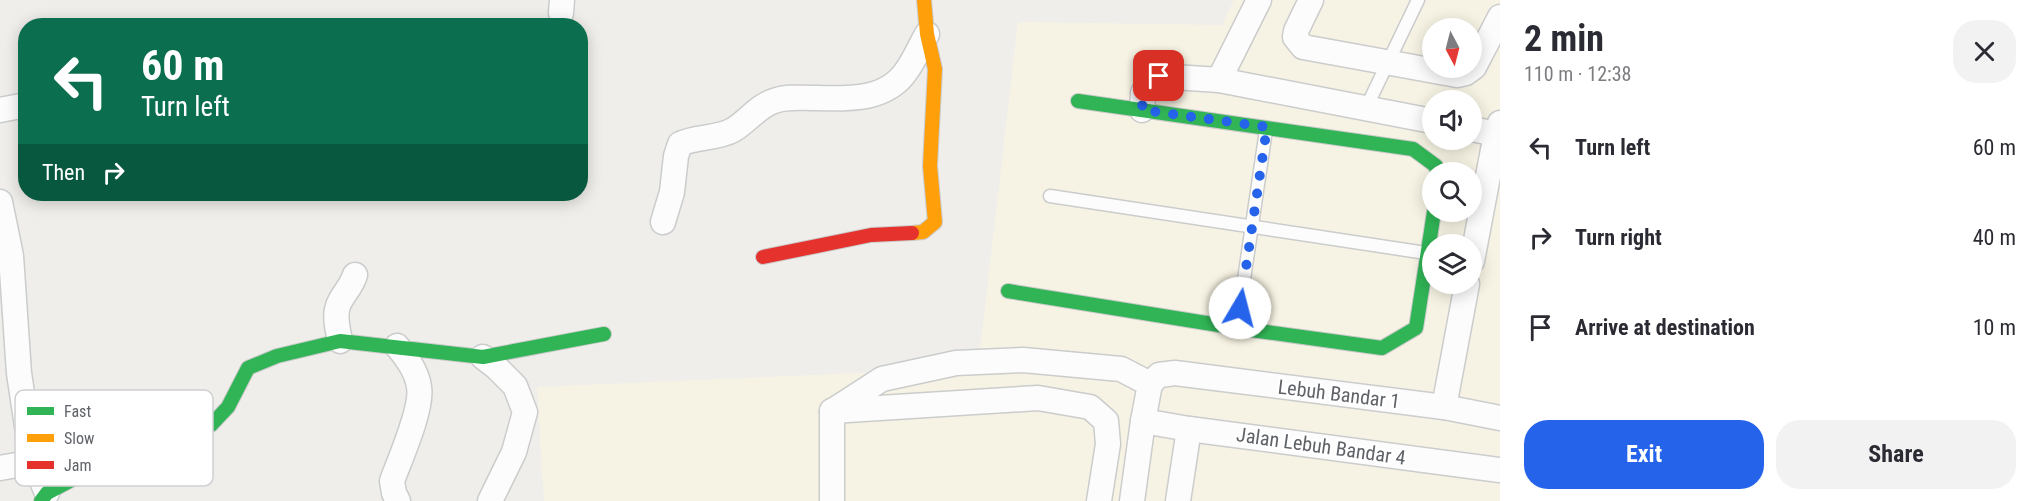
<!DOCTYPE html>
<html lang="en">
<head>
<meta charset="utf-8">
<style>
	:root { --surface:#fff; --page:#f2f2f3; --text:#2b2b33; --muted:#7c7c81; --accent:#2563eb }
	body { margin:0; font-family:"Roboto Condensed",sans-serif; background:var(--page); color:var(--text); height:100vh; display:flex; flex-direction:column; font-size:22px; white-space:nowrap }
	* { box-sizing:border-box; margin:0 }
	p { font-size:20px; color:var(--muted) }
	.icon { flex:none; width:33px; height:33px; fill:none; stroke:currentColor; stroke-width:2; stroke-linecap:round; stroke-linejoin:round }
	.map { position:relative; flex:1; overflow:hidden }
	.details { display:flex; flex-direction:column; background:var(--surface); width:540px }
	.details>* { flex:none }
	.banner { position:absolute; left:18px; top:18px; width:570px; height:183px; border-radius:24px; box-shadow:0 3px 15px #0003; background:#0b6e4f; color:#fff; overflow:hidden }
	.needle { width:39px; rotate:173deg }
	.tools { position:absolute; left:1422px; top:18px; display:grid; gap:12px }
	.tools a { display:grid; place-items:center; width:60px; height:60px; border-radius:50%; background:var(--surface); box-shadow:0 3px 15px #0003; font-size:30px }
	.pin { position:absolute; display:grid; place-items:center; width:51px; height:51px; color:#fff; margin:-26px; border-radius:12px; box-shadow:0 3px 9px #0006 }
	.me { position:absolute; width:66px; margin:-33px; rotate:8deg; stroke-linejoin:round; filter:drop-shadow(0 0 4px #0008) }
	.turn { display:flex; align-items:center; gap:21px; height:126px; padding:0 24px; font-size:27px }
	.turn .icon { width:78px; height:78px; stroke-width:2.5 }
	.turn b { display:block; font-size:42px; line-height:51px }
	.then { display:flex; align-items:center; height:57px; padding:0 24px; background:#0003; gap:12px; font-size:22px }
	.round { display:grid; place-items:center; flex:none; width:63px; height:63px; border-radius:24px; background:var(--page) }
	.headline { display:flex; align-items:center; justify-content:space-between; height:102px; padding:0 24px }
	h1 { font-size:36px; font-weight:700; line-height:45px }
	.primary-button { display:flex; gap:12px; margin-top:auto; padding:12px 24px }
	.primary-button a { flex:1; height:69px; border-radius:24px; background:var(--accent); color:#fff; font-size:24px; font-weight:700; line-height:69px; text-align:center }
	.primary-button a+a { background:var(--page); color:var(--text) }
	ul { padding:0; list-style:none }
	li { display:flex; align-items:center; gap:18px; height:90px; padding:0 24px }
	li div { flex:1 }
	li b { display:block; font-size:22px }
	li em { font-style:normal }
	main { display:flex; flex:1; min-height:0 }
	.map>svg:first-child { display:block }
	.commercial { fill:#f7f3e4; fill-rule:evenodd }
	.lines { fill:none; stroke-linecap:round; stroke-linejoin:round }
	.lane-casing { stroke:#cbcccc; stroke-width:15 }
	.street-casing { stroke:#cbcccc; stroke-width:27 }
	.fast-casing { stroke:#cacacb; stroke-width:16 }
	.slow-casing { stroke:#cacacb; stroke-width:16 }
	.jam-casing { stroke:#cacacb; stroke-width:16 }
	.lane { stroke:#fdfcfc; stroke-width:12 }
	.street { stroke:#fdfcfc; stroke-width:24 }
	.fast { stroke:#30b455; stroke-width:14 }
	.slow { stroke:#ff9f0a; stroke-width:14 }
	.jam { stroke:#e5322d; stroke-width:14 }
	.route { stroke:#2563eb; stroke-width:10; stroke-dasharray:0 18 }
	.labels { text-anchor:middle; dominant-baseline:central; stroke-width:5; stroke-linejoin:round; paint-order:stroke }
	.street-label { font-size:20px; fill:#5f6368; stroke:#fff }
	.key { fill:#fff; stroke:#cfd0d2; stroke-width:1.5 }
	.key-label { font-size:16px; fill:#5f6368 }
</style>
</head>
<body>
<main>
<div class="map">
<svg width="1500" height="501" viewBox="0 0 1500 501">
	<rect width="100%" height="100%" fill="#efeeea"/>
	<path class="commercial" d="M1234 0H1500V501H544L537 387 978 368 1018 22 1222 25ZM1432 28H1472V68H1432ZM1432 100H1472V140H1432ZM1432 172H1472V212H1432ZM1432 244H1472V284H1432Z"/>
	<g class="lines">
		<defs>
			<g id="lane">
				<path d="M1366 108 1418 0"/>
				<path d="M1050 196 1426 253"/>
				<path d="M1237 327 1266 130"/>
			</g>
			<g id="street">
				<path d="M1311 0 1296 31 1295 37 1303 47 1457 75 1466 73 1474 67 1500 17"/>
				<path d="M561 13 562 0"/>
				<path d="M1219 80 1259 0"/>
				<path d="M0 110 26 105"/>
				<path d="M1142 110 1143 93 1149 82 1159 76 1219 80 1432 121"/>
				<path d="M1472 129 1496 134"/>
				<path d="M0 202 11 256 19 373 28 433 34 462 47 493"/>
				<path d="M663 222 672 192 676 156 680 144C696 136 717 139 733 130 747 122 758 106 774 101 787 96 802 98 815 98 848 99 887 101 907 70 915 59 920 46 927 34"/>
				<path d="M1472 261 1496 134 1500 123"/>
				<path d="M340 341C338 330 334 317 338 306 341 296 351 288 355 275"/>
				<path d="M397 346C406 357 417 371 419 387 423 408 400 459 392 481L394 493 398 501"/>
				<path d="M483 357 496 367 515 386 525 412 514 452 490 501"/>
				<path d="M1444 407 1467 284"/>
				<path d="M834 410 882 379 956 363 1023 360 1121 369 1150 384"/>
				<path d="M832 411 1038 398 1090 407 1106 421 1108 444 1099 501"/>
				<path d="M1143 421 1189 429 1500 470"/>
				<path d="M0 468 34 462"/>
				<path d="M832 501V411"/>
				<path d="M1132 501 1143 421 1150 384 1159 375 1175 373 1444 407 1500 418"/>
				<path d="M1178 501 1189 429"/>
			</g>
			<g id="fast">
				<path d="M1078 101 1413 149 1436 166 1437 172"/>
				<path d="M1008 291 1237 328 1382 348 1416 328 1434 212"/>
				<path d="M41 501 47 493 96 467 211 425 228 407 248 368 277 356 340 341 483 357 604 334"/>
			</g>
			<path id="slow" d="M912 233 923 232 935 222 930 166 935 69 927 34 924 0"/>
			<path id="jam" d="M763 257 871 235 912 233"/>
		</defs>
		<use href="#lane" class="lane-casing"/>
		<use href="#street" class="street-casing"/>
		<use href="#fast" class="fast-casing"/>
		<use href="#slow" class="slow-casing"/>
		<use href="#jam" class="jam-casing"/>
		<use href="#lane" class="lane"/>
		<use href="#street" class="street"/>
		<use href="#fast" class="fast"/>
		<use href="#slow" class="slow"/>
		<use href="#jam" class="jam"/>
	</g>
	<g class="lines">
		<path class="route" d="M1159 76C1143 85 1143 93 1142 110L1267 127 1240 308"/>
	</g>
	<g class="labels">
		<g class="street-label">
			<text transform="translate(1339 394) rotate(7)">Lebuh Bandar 1</text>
			<text transform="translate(1321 446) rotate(8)">Jalan Lebuh Bandar 4</text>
		</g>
	</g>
	<rect x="15" y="390" width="198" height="96" rx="9" class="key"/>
	<rect x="27" y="407" width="27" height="8" fill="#30b455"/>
	<rect x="27" y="434" width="27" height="8" fill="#ff9f0a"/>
	<rect x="27" y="461" width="27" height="8" fill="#e5322d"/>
	<g class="key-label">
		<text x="64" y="417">Fast</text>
		<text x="64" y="444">Slow</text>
		<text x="64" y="471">Jam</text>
	</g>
</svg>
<div class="tools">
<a><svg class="needle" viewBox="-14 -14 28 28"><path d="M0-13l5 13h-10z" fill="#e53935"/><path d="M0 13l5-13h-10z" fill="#7c7c81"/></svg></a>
<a><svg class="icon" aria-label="sound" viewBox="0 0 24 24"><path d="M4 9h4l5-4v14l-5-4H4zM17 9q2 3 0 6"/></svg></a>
<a><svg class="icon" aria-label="search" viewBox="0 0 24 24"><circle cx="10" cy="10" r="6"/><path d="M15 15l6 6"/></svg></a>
<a><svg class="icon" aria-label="layers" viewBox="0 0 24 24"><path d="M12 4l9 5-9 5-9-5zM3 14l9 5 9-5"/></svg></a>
</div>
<div class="pin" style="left:1159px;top:76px;background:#d93025"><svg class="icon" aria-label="arrive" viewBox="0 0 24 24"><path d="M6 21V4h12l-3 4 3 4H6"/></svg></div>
<svg class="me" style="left:1240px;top:308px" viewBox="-20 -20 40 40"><circle r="19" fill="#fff"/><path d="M0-13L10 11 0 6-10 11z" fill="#2563eb"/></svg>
<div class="banner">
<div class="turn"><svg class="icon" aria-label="left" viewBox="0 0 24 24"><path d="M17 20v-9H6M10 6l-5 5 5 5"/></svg><div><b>60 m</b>Turn left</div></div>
<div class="then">Then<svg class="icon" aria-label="right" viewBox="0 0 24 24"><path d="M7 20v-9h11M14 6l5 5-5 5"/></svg></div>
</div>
</div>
<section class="details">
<div class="headline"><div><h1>2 min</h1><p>110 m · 12:38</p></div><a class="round"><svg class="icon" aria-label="close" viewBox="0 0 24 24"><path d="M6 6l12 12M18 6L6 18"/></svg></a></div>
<ul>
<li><svg class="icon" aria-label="left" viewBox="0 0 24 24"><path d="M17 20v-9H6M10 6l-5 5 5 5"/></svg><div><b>Turn left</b></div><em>60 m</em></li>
<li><svg class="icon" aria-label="right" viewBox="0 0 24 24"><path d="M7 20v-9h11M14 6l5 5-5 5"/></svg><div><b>Turn right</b></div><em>40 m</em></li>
<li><svg class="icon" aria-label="arrive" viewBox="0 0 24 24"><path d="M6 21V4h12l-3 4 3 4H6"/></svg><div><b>Arrive at destination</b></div><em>10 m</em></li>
</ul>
<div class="primary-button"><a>Exit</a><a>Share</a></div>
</section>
</main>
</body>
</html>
